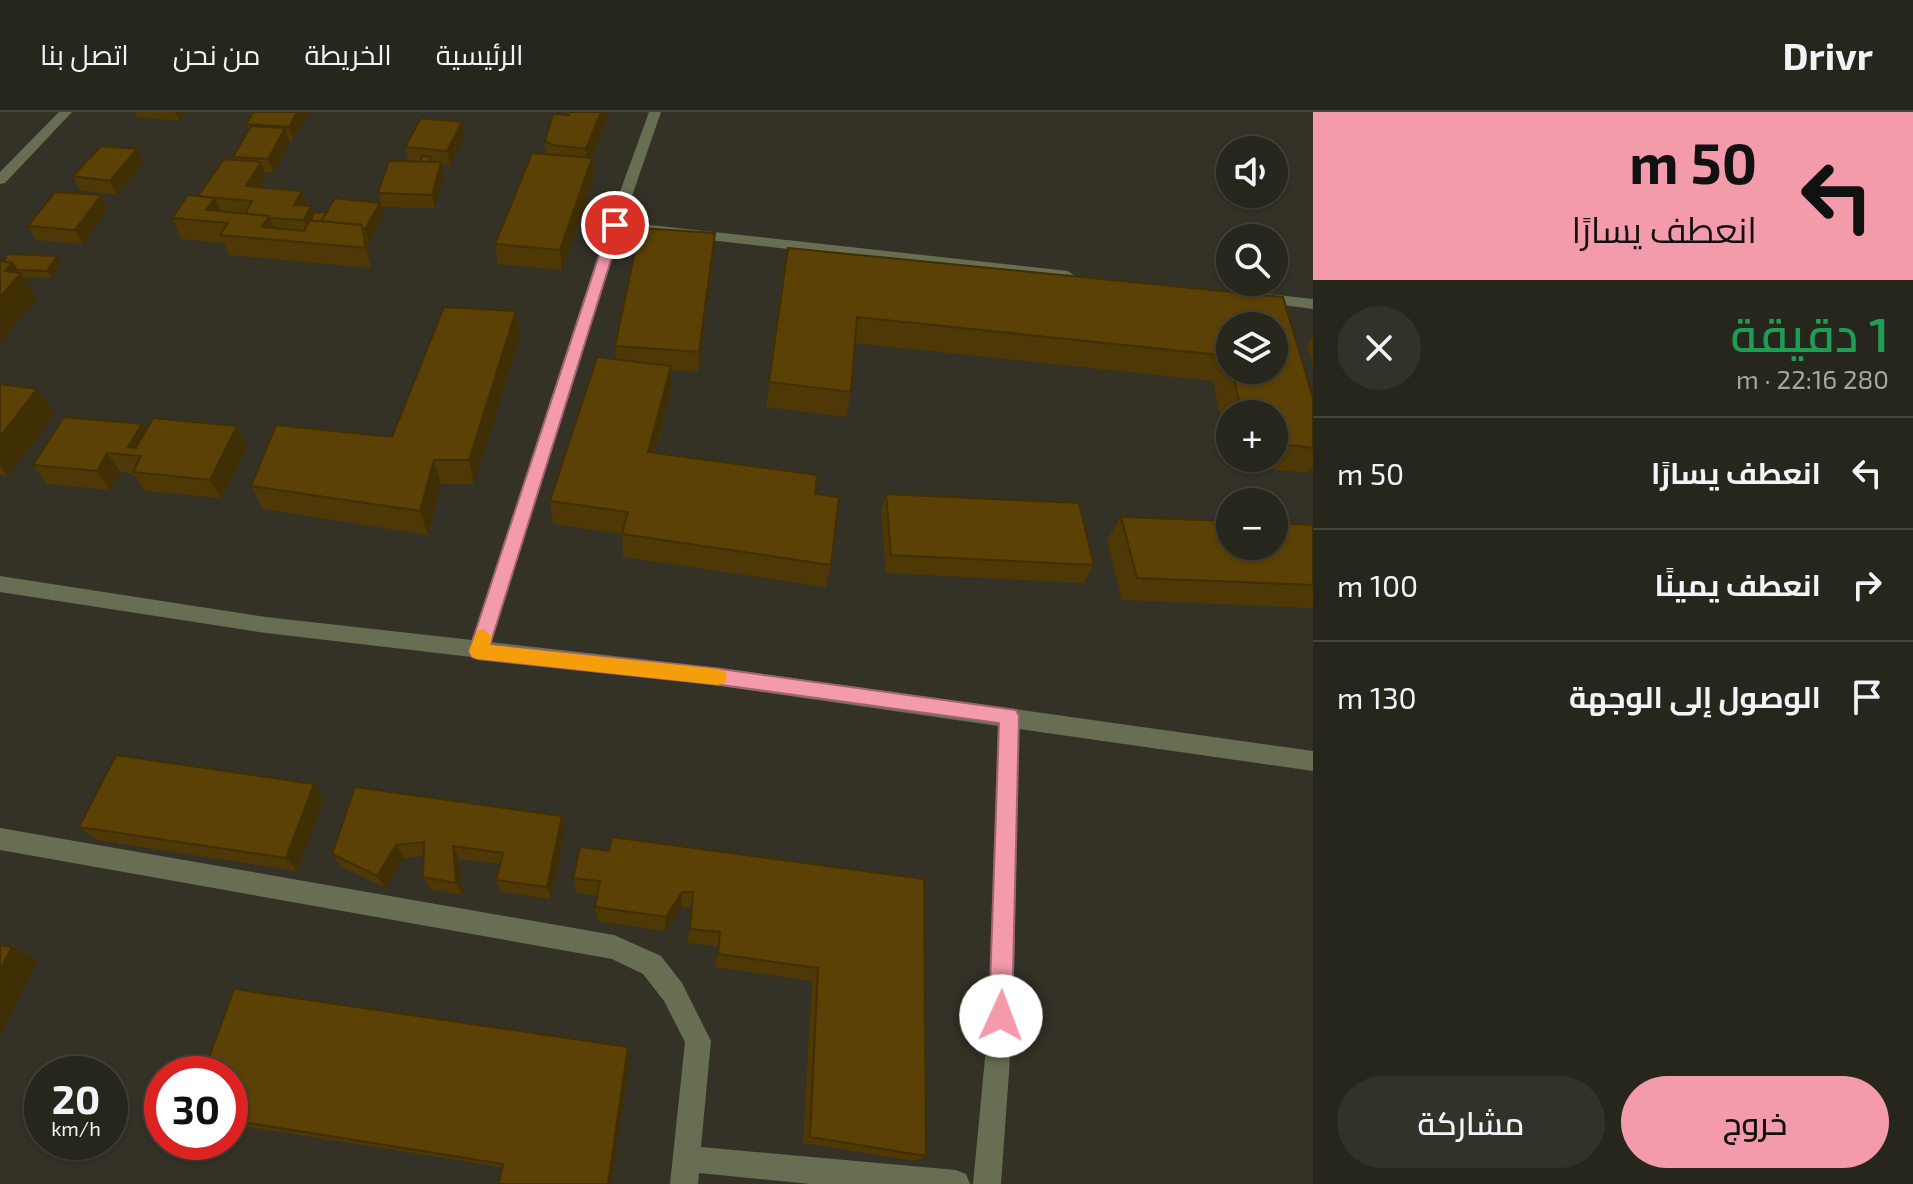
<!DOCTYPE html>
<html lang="ar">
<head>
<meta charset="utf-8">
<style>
	:root { --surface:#27261d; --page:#33322a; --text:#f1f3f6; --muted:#a4a5a4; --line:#43433b; --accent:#f39aab }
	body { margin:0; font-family:"Exo 2",Cairo,sans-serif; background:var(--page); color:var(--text); direction:rtl; height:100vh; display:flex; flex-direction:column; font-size:30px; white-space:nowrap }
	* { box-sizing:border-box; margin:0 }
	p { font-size:26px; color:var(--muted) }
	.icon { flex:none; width:44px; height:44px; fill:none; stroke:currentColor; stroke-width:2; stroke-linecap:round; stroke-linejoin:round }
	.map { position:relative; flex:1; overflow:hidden; direction:ltr }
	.panel { display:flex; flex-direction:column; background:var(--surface); width:600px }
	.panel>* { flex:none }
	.banner { background:#f39aab; color:#111; overflow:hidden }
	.buttons { position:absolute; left:1216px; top:24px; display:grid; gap:16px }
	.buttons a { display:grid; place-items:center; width:72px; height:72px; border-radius:50%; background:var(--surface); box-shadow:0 2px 6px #0004,0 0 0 2px var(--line); font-size:40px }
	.speed { position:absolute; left:24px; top:944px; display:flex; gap:16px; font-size:40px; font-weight:700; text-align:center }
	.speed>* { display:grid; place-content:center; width:104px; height:104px; border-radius:50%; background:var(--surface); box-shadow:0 2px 6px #0004,0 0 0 2px var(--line); line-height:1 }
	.speed small { font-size:20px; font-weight:400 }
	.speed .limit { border:12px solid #d22; background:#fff; color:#111 }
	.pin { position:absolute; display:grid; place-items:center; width:68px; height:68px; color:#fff; margin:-34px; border:4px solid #fff; border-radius:50%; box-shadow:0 2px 8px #0007 }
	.me { position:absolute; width:88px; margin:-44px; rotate:2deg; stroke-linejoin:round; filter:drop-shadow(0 0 6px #0008) }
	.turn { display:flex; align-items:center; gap:28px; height:168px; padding:0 24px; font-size:36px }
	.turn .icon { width:104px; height:104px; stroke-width:2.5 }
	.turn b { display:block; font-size:56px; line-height:68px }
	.round { display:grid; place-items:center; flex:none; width:84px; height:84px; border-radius:42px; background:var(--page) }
	.summary { display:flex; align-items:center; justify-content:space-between; height:136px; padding:0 24px }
	h1 { font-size:48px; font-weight:600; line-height:60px; color:#1e9e55 }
	.button { display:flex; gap:16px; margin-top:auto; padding:16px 24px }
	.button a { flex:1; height:92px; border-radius:48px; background:var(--accent); color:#111; font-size:32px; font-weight:600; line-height:92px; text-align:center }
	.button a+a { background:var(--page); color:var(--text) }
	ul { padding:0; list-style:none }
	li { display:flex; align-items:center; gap:24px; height:112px; padding:0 24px; border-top:2px solid var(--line) }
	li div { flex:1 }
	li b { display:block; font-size:30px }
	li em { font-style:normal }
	header { display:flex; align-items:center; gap:48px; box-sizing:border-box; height:112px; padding:0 40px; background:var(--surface); border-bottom:2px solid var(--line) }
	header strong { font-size:38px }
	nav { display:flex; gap:44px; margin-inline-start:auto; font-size:28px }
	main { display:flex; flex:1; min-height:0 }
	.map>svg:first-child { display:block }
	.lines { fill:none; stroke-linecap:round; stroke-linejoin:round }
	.minor { fill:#676e51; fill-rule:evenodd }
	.wall { fill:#4e3805; fill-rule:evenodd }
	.shaded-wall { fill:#402e04 }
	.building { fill:#5b4106; stroke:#402e04; stroke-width:2 }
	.route { fill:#f39aab; stroke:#9e646f; stroke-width:2 }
	.slow { fill:#f59e0b }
</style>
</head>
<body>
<header>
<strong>Drivr</strong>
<nav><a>الرئيسية</a><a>الخريطة</a><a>من نحن</a><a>اتصل بنا</a></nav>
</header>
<main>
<section class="panel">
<div class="banner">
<div class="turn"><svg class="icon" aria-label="left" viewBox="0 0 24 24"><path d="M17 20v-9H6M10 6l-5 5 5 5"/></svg><div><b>50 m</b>انعطف يسارًا</div></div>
</div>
<div class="summary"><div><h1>1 دقيقة</h1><p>280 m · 22:16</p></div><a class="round"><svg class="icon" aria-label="close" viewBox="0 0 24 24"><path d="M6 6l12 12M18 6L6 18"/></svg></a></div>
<ul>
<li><svg class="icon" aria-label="left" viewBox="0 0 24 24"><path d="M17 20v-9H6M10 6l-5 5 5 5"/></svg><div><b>انعطف يسارًا</b></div><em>50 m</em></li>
<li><svg class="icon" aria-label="right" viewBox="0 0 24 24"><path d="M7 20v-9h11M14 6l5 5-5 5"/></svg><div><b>انعطف يمينًا</b></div><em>100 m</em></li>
<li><svg class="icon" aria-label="arrive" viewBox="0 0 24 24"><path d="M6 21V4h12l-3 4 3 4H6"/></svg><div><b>الوصول إلى الوجهة</b></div><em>130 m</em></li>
</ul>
<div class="button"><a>خروج</a><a>مشاركة</a></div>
</section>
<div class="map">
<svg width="1313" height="1072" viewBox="0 0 1313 1072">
	<rect width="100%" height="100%" fill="#343227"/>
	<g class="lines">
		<g class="minor">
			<path d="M59 0H72L5 71 0 72V60Z"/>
			<path d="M649 0H661L623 110 1068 159 1075 164 1068 169 621 118 491 530 721 556 1313 639V659L1019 617 1013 904 1001 1072H973L989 904 998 614 721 574 266 521 0 480V464L266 505 472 528 608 113Z"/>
			<path d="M1259 181 1313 187V197L1254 189V183Z"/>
			<path d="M0 716 614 823 661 844 682 871 711 929 701 1035 956 1058 966 1062 970 1072H811L699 1061 698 1072H670L685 930 664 889 643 862 612 847 0 738Z"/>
		</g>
	</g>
	<g class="wall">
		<path d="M134 0H186L179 9 137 5Z"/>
		<path d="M253 0H309L293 28H289L290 30 273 61 265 60 266 64 259 75 302 79 306 94H311L313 101 327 100 380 91 383 105 369 131H367L371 156 229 143 224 131 181 127 172 106 198 84 234 48 233 45 249 19 246 12Z"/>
		<path d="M567 0H610L592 46 594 66 562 158 498 152 495 132 546 42 545 29 567 3Z"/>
		<path d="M465 24 450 53 442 52 444 64 435 96 382 95 378 81 408 49 405 35Z"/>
		<path d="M143 51 117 83 80 78 73 64Z"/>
		<path d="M101 83 108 97 83 132 36 128 28 114Z"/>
		<path d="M788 136 1283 185 1313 286V356L1308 361 1231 353 1213 269 855 231 851 280 846 305 766 295ZM1230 214 1274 258H1230ZM1230 302H1274V346H1230Z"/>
		<path d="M714 141 698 260 671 258V279L655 341 815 382 831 453 826 475 623 445 622 422 553 412 550 389 616 247 615 234Z"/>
		<path d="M57 144 61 151 52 166 24 165 37 187 3 150Z"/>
		<path d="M516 199 520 224 474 372H441L428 423 263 397 251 374 392 325Z"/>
		<path d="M1313 224V253L1307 233Z"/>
		<path d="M0 272 55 302 8 364 0 363Z"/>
		<path d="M142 312 146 319 237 314 247 334 221 386 145 379 134 362 120 360 110 378 47 372 33 353Z"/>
		<path d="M886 382 1094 453 1083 471 886 461 881 401Z"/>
		<path d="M1121 405 1313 413V496L1122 488 1107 428Z"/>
		<path d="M355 675 565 717 551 787 501 780 496 768 500 752 459 747 463 783 430 777 423 765V744L404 746 386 776 342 755 332 742Z"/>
		<path d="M324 686 297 759 97 728 79 715Z"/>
		<path d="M609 739 924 767 926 1044 914 1049 803 1031 812 869 715 855 718 834 688 831 691 795H681L665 819 598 809 595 795 597 784 577 781 573 766Z"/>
		<path d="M630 945 611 1072H499L502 1055 230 1012V962Z"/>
	</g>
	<g class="shaded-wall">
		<path d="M175 0H186L179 9Z"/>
		<path d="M297 0H309L293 28 289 15Z"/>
		<path d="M601 0H610L587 57 586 37Z"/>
		<path d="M462 10 465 24 450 53 447 39Z"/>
		<path d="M285 16 290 30 273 61 268 47Z"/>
		<path d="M137 37 143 51 117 83 110 69Z"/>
		<path d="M592 46 594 66 562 158 560 138Z"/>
		<path d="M261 50 266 64 251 88 246 74Z"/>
		<path d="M441 50 444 64 435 96 432 83Z"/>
		<path d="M302 79 307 93 299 107 294 93Z"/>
		<path d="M101 83 108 97 83 132 75 118Z"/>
		<path d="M215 86 223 106 206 98Z"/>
		<path d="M380 91 383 105 369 131 365 117Z"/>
		<path d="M311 94 316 108 309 122 304 108Z"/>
		<path d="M269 104 277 124 262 115Z"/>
		<path d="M362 113 367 133 371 156 366 136Z"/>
		<path d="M715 121 714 141 698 260 699 240Z"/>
		<path d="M57 144 61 151 52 166 47 159Z"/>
		<path d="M12 151 20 163 21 161 37 187 0 231V185L5 159Z"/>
		<path d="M516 199 520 224 474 372 469 348Z"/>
		<path d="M671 254V279L648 364V340Z"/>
		<path d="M37 277 55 302 8 364 0 354V325Z"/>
		<path d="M142 312 154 331 141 344 128 335Z"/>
		<path d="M237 314 247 334 221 386 210 368Z"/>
		<path d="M107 341 120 360 110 378 97 359Z"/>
		<path d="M434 348 441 372 428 423 420 399Z"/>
		<path d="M314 672 324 686 297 759 286 746Z"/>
		<path d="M562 704 565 717 551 787 547 775Z"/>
		<path d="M396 733 404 746 386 776 377 764Z"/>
		<path d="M453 734 459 747 463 783 456 771Z"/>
		<path d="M682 780 681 795 665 819 666 805Z"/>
		<path d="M12 835 38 848 0 924V858Z"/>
		<path d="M628 935 630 945 611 1072H608Z"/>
	</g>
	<g class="building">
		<path d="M253 0H297L289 15 246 12Z"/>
		<path d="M570 0H601L586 37 553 33 545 29 553 2 569 3Z"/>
		<path d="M421 6 462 10 447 39 405 35Z"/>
		<path d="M251 14 285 16 268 47 233 45Z"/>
		<path d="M101 34 137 37 110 69 73 64Z"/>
		<path d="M532 41 592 46 560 138 495 132Z"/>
		<path d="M422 44 431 45 429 50H420Z"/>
		<path d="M224 47 261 50 246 74 302 79 294 93 311 94 304 108 270 106 269 104 245 102 252 89 198 84Z"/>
		<path d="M389 49 441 50 432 83 378 81Z"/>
		<path d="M55 80 101 83 75 118 28 114Z"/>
		<path d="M188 83 215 86 206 98 269 104 262 115 304 119 310 108 362 113 366 136 220 123 228 111 172 106Z"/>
		<path d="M335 86 380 91 365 117H362V113L321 109Z"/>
		<path d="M327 100 321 109H312L313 101Z"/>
		<path d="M640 116 715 121 699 240 615 234Z"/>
		<path d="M788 136 1283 185 1313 286V336L1274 331V302H1242L1232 258H1274V214H1230V250L1229 244 857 205 851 280 769 270Z"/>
		<path d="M8 142 57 144 47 159 17 158 12 151 3 150Z"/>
		<path d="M0 149 12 151 5 159 21 161 0 185Z"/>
		<path d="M444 195 516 199 469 348H434L420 399 251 374 276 313 392 325Z"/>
		<path d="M597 245 671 254 648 340 817 363 815 382 839 385 831 453 622 422 628 400 550 389Z"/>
		<path d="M0 272 37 277 0 325Z"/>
		<path d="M64 305 142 312 128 335 136 336 153 306 237 314 210 368 133 360 141 344 107 341 97 359 33 353Z"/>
		<path d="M886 382 1079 391 1094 453 891 443Z"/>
		<path d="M1121 405 1230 409V434H1274V411L1313 413V473L1137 466Z"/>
		<path d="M116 643 314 672 286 746 79 715Z"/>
		<path d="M355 675 562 704 547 775 496 768 503 741 453 734 456 771 423 765 424 730 396 733 377 764 332 742Z"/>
		<path d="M612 725 924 767 926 1044 810 1025 818 856 718 842 720 820 690 817 693 780H682L666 805 595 795 600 769 573 766 580 735 609 739Z"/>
		<path d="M0 833 12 835 0 858Z"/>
		<path d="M234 877 628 935 608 1072H499L503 1052 230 1008V962H203Z"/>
	</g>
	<path class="route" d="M615 109 622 113 490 533 721 557 1016 598 1019 604 1012 904 1009 912 1001 915 993 912 989 904 999 611 721 573 478 547 472 545 469 539 609 113Z"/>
	<path class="slow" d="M483 517 492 525 490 533 718 557 725 559 727 565 725 571 718 573 478 547 472 545 469 539 477 519Z"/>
</svg>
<div class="buttons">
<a><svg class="icon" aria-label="sound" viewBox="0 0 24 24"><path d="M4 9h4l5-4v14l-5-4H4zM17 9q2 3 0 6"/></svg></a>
<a><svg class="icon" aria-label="search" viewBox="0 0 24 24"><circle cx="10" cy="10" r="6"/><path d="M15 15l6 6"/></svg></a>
<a><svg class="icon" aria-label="layers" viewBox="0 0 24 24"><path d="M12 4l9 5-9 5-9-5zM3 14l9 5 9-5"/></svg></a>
<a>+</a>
<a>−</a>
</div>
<div class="speed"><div>20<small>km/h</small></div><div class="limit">30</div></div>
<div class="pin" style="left:615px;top:113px;background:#d93025"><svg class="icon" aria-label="arrive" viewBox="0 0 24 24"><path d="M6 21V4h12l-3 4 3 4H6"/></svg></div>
<svg class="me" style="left:1001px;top:904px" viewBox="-20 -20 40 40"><circle r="19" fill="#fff"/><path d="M0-13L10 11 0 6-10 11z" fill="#f39aab"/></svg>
</div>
</main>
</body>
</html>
